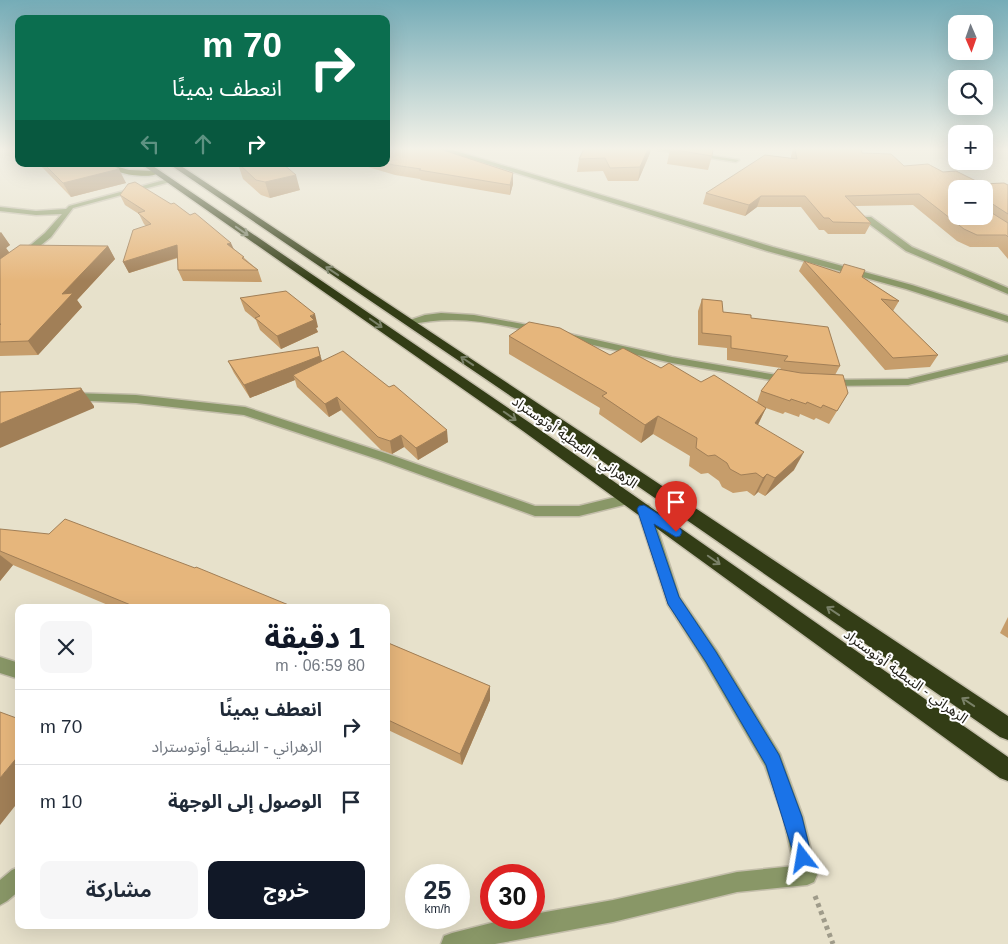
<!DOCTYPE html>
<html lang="ar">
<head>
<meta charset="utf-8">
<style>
	:root { --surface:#fff; --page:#f6f6f7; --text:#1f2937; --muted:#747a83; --line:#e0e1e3; --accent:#111827 }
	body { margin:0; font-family:Helvetica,"Noto Sans Arabic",sans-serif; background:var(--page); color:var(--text); direction:rtl; height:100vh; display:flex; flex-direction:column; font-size:19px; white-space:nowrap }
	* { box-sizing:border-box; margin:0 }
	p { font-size:16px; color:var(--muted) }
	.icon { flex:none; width:28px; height:28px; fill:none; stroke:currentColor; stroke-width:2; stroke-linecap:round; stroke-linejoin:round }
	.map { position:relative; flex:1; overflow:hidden; direction:ltr }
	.sheet { position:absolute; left:15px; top:604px; width:375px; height:325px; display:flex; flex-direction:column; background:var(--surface); border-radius:10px; box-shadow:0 5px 20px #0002; direction:rtl }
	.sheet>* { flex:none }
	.banner { position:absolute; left:15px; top:15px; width:375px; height:152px; border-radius:10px; box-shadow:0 5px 20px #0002; direction:rtl; background:#0b6e4f; color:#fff; overflow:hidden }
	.needle { width:32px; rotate:178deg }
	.fabs { position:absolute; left:948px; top:15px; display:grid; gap:10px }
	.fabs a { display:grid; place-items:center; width:45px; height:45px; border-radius:10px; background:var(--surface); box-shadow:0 5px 20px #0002; font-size:25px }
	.speed { position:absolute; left:405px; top:864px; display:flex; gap:10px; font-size:25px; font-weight:700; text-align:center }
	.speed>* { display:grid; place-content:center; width:65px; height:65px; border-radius:50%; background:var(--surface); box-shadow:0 5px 20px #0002; line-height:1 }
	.speed small { font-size:12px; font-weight:400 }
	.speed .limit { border:8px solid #d22; background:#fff; color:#111 }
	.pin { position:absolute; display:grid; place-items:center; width:42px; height:42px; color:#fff; margin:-51px -21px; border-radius:50% 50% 50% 0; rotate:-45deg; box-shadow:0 0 5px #0007 }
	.pin .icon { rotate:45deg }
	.me { position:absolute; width:55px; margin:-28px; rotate:346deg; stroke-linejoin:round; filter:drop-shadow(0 0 4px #0008) }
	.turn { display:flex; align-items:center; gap:18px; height:105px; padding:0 25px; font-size:22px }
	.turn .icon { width:65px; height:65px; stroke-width:2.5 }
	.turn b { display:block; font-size:35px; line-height:42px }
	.lanes { display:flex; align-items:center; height:48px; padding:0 25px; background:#0003; justify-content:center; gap:25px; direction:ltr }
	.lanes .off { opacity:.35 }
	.round { display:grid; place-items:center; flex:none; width:52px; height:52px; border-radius:10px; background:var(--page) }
	.summary { display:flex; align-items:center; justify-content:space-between; height:85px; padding:0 25px }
	h1 { font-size:30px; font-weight:700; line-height:38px; color:var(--accent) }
	.action { display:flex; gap:10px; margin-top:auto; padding:10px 25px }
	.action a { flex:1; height:58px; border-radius:10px; background:var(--accent); color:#fff; font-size:20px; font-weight:700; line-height:58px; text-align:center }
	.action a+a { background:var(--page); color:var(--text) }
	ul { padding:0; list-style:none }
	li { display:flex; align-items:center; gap:15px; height:75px; padding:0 25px; border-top:1px solid var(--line) }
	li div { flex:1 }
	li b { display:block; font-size:19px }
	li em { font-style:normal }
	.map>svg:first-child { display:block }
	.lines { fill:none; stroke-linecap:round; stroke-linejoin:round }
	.minor-casing { stroke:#c4beab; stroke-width:3 }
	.major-casing { stroke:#c4beab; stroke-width:3 }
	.highway-casing { stroke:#c4beab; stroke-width:3 }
	.path { stroke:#9f9b8a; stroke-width:5; stroke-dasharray:4 4; stroke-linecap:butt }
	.minor { fill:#899767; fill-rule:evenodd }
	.major { fill:#465700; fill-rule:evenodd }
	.highway { fill:#333d16; fill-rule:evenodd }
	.wall { fill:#c69d6b; fill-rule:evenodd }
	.shaded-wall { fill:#a17f57 }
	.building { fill:#e6b67c; stroke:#a17f57 }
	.oneway { stroke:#7a8168 }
	.route { fill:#1a73e8; stroke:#114b97 }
	.labels { text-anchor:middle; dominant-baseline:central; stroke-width:4; stroke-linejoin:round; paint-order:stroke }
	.street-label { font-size:14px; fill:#232119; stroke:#fff }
</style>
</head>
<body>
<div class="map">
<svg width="1008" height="944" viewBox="0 0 1008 944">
	<rect width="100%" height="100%" fill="#e7e1cb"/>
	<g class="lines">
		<defs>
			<g id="minor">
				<path d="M439 149H449L773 247 912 285 1008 316V322L906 289 767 251Z"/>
				<path d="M652 149H669L739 160 736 162Z"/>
				<path d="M168 179 171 181 170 182 73 208 51 237 0 278V271L45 233 62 214 36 215 0 211V207L36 211 66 209 69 206Z"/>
				<path d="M865 217H871L912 247 1008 288V294L906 251 865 221Z"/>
				<path d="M441 313 474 315 539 327 544 330 539 333C495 323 454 314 409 325L404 322 425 315Z"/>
				<path d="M565 333 672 357 789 377 794 380 789 383 672 363 562 338V334Z"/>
				<path d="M1008 355V361L908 385 828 386 823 383 828 380 908 379Z"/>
				<path d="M72 393 136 395 245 407 388 454 535 506H579L628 494 633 495 635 499 633 503 628 504 579 516H535L380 460 244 415 136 403 68 400 67 397 68 394Z"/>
				<path d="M644 504 649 505 651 509 680 597 717 651 780 754 803 817 817 875 814 882 807 885 737 892 613 922 495 944H441L444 936 452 933 503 920 534 918V914L613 900 737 872 794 866 783 817 765 766 705 663 668 605 637 509 639 505Z"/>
				<path d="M0 657 19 663V679L0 673Z"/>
				<path d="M19 867V891L7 901 0 905V880L12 870Z"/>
			</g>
			<path id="major" d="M101 164H108L129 170 156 171 159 173C147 180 112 173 101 164Z"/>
			<g id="highway">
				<path d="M141 164H150L533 425 1008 757V781L1000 778 523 431Z"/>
				<path d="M169 164H178L1008 716V740L1000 737 613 469 543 418Z"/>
			</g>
		</defs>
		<use href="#minor" class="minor-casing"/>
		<use href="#major" class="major-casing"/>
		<use href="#highway" class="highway-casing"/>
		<path class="path" d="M815 896 833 944"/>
		<use href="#minor" class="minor"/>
		<use href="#major" class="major"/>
		<use href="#highway" class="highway"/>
	</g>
	<g class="wall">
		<path d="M386 149 513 184 510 195 421 180 420 179 395 175 358 164H386Z"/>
		<path d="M670 149 712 156 708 170 667 164Z"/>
		<path d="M793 149H861L862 153 904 166 943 172 982 184 1008 185V259L998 247H970L957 241 913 205 855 206 871 223 865 234H828L824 230H819L801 207H757L745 216 703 204 706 193 791 158V156ZM984 189V216H956Z"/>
		<path d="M650 153 638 181H608L603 171 577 172 579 159Z"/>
		<path d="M37 164H111L126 183 71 197 43 168Z"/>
		<path d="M238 164 300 190 270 198 261 195 243 179Z"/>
		<path d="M120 195 234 249 258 270 262 282 183 281 178 270V258L129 273 123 262 146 226 144 224 139 214 125 205Z"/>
		<path d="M0 232 10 245 6 248 9 252 108 246 115 259 77 300 82 307 38 355 0 356Z"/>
		<path d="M804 261 840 273 862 277 899 301 893 311 938 355 930 367 885 370 799 271Z"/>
		<path d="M240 298 318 327 316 328 318 332 281 349 260 330 256 320 245 311Z"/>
		<path d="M702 299 723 312 751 318 840 366 835 375 848 393 829 424 816 418 814 420 800 414 799 417 785 412 783 414 766 408 758 425 794 470 765 496 758 492 754 496 747 491 733 493 722 487 719 481 708 473 701 474 689 466 690 456 653 434 641 443 599 414 600 408 509 354V336L610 355 661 368 757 402 761 391 781 368 727 360V348L698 345V311Z"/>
		<path d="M228 361H322L448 442 418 460 404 447 392 454 381 450 341 410 329 417 297 387 295 380 250 398 234 373Z"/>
		<path d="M0 529 296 608H115L13 565 0 581Z"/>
		<path d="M1008 617V638L1000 633Z"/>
		<path d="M386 642 490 686V700L462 765 386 729Z"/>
	</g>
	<g class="shaded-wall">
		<path d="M648 149H651L650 153 638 181 640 167Z"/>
		<path d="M119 169 126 183 71 197 63 183Z"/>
		<path d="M513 173V184L510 195V185Z"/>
		<path d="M296 175 300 190 270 198 265 182Z"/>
		<path d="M761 196 757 207 745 216 749 205Z"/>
		<path d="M1 232 10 245 6 248 13 258 0 269V233Z"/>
		<path d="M231 243 236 254 227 244Z"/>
		<path d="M177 245 182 256 129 273 123 262Z"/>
		<path d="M108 246 115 259 77 300 82 307 38 355 28 341 62 294Z"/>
		<path d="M315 314 318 327 316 328 318 332 281 349 277 336Z"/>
		<path d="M318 347 324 368 293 375 295 380 250 398 244 385Z"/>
		<path d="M81 388 94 406V408L0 448V424Z"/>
		<path d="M337 397 341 410 329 417 325 404Z"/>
		<path d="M766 408 757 426 755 423Z"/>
		<path d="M658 416 653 434 641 443 645 425Z"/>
		<path d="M447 430 448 442 418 460 416 448Z"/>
		<path d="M401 435 404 447 392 454 390 441Z"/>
		<path d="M804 452 794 470 765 496 775 478Z"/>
		<path d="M767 474 758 492 754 496 763 478Z"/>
		<path d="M0 555 13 565 0 581Z"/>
		<path d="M490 686V700L462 765 460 754Z"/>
		<path d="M19 755V801L0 825V778Z"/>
	</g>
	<g class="building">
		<path d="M386 149H440L513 173 510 185 419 170 421 169 394 165 386 163Z"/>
		<path d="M584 149H648L640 167 610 168 605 158 579 159Z"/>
		<path d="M670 149H713L712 156Z"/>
		<path d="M795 149H861L862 153 891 154 904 166 928 164 943 172 956 171 982 184 1004 183 1008 185V214L991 203H984V189H956V216H984V208L1008 223V237L1006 235H977L964 229 919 194 845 196 871 223 833 222 829 218H824L805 196H761L749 205 706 193 765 155 797 159Z"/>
		<path d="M44 164H111L119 169 63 183Z"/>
		<path d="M239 164H283L296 175 265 182 256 180Z"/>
		<path d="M135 182 171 204 174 203 190 215 195 213 231 243 227 244 244 257 242 258 258 270H178L177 245 123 262 133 230 151 224 138 213 145 211 120 195 128 184Z"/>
		<path d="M20 245 108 246 62 294 73 293 28 341 0 342V325L1 324H0V259Z"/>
		<path d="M804 261 840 273 844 264 865 270 862 277 899 301 881 299 938 355 893 358Z"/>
		<path d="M286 291 315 314 310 316 314 320 277 336 255 318 260 316 240 298Z"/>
		<path d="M702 299 722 301 723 312 751 315V318L828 327 840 366 784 361 788 356 731 348V336L702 333Z"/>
		<path d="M529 322 560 328 610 355 623 348 661 368 669 363 701 382 714 375 766 408 755 423 804 452 775 478 767 474 763 478 756 473 741 475 730 469 727 463 715 455 708 456 696 448 697 438 658 416 645 425 602 396 607 393 509 336Z"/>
		<path d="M318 347 320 356 244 385 228 361Z"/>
		<path d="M343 351 389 387 394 385 447 430 416 448 401 435 390 441 378 437 337 397 325 404 293 375Z"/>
		<path d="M778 369 801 373 843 375 848 393 837 411 823 405 821 408 807 402 806 404 791 399 790 401 761 391Z"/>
		<path d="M81 388V390L0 424V392Z"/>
		<path d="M65 519 195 568 196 567 296 608H138L0 551V529L49 534Z"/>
		<path d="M386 642 490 686 460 754 386 719Z"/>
		<path d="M0 712 19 719V755L0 778Z"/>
	</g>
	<defs><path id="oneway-shaft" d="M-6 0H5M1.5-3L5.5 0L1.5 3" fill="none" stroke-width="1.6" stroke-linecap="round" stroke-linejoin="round" transform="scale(1.25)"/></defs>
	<g class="oneway">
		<use href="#oneway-shaft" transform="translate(242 231) rotate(35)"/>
		<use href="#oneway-shaft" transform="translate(332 271) rotate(-146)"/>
		<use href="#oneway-shaft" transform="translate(376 323) rotate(35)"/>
		<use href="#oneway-shaft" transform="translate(467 361) rotate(-146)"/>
		<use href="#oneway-shaft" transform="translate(510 416) rotate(35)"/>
		<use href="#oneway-shaft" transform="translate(714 560) rotate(35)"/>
		<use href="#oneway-shaft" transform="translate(833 611) rotate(-146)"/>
		<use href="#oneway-shaft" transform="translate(968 702) rotate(-146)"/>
	</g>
	<linearGradient id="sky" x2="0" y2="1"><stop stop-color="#75acb7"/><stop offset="0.53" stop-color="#f4f2e8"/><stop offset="1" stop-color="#f4f2e8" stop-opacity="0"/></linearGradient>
	<rect width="1008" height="281" fill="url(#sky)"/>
	<path class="route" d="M644 505 680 528 682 532 680 536 676 537 654 524 679 597 716 652 779 755 802 817 812 858 810 865 803 867 797 865 766 765 706 662 668 604 637 509 639 506Z"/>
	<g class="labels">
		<g class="street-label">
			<text transform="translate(575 442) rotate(35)">الزهراني - النبطية أوتوستراد</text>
			<text transform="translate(906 676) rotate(36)">الزهراني - النبطية أوتوستراد</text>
		</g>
	</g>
</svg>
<div class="fabs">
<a><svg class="needle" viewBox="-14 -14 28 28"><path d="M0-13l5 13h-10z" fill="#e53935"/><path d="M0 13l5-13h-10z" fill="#747a83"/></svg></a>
<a><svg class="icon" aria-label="search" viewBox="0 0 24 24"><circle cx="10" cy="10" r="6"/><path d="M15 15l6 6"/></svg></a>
<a>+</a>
<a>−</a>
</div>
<div class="speed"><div>25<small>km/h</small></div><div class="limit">30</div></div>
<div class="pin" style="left:676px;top:532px;background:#d93025"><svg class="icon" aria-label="arrive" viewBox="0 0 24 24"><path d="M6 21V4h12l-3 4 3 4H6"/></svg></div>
<svg class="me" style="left:803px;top:858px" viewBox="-20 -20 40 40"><path d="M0-17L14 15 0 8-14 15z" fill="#1a73e8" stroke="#fff" stroke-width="4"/></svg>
<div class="banner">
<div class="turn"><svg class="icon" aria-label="right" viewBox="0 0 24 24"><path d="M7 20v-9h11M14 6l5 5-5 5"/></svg><div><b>70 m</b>انعطف يمينًا</div></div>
<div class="lanes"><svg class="icon off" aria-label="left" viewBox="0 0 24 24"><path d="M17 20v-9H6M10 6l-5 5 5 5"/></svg><svg class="icon off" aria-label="ahead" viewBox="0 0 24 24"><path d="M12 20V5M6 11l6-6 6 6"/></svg><svg class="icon" aria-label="right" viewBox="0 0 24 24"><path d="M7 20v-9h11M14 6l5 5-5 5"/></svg></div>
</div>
<section class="sheet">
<div class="summary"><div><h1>1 دقيقة</h1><p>80 m · 06:59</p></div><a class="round"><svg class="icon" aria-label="close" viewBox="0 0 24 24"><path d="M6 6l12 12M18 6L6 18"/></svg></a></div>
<ul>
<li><svg class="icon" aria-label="right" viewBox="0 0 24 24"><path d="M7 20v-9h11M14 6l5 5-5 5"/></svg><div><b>انعطف يمينًا</b><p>الزهراني - النبطية أوتوستراد</p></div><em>70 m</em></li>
<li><svg class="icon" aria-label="arrive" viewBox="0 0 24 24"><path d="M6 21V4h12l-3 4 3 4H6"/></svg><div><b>الوصول إلى الوجهة</b></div><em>10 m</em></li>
</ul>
<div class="action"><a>خروج</a><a>مشاركة</a></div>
</section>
</div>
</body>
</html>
